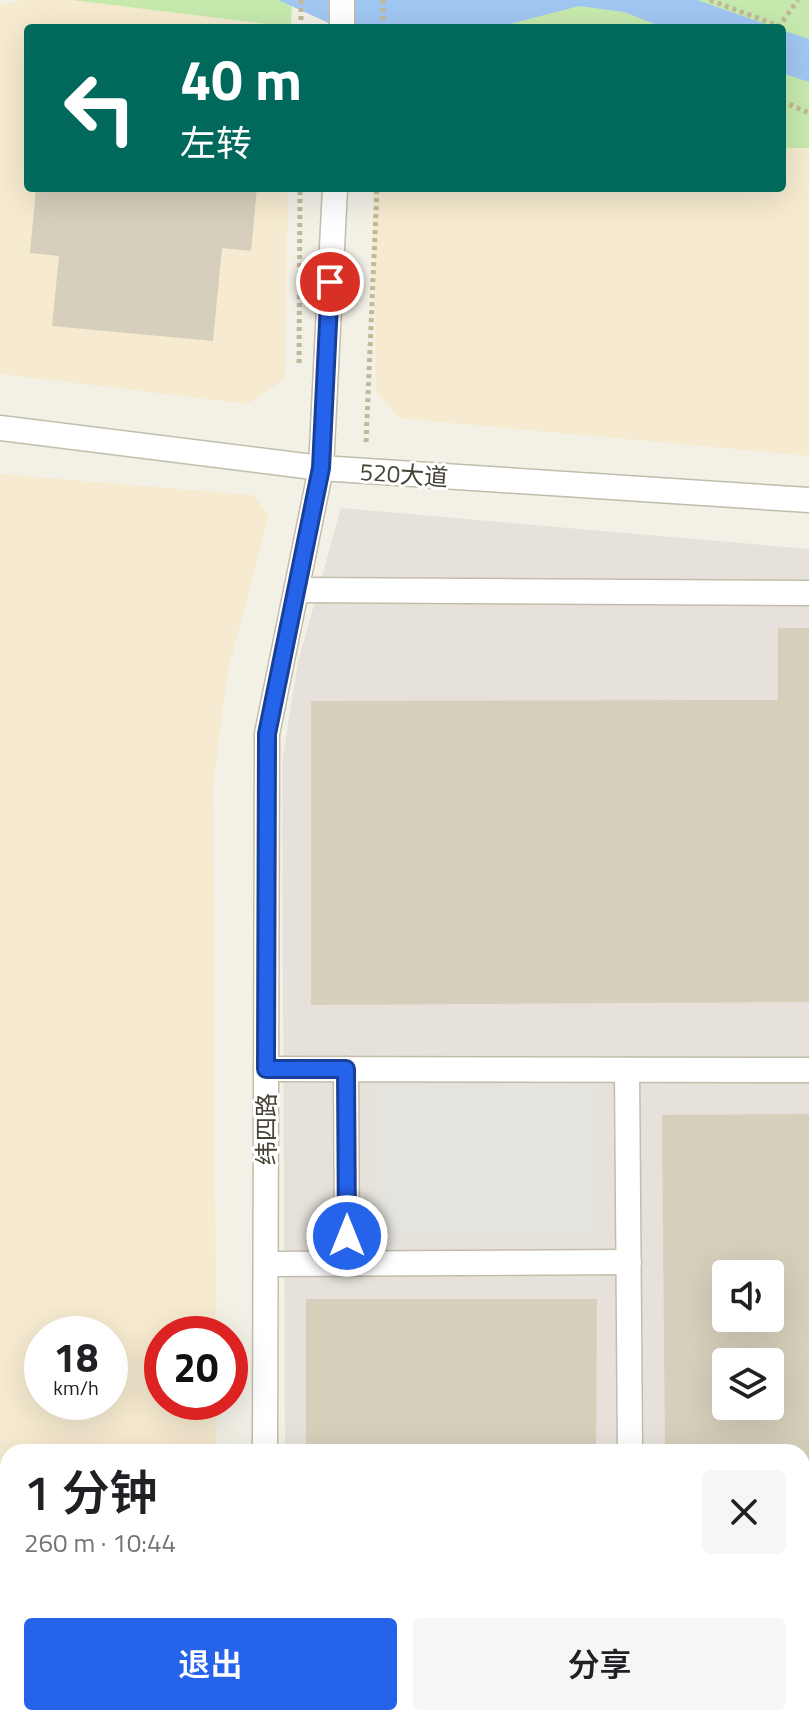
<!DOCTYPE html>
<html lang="zh">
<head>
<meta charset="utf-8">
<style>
	:root { --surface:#fff; --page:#f6f6f6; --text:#202124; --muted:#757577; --accent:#2563eb }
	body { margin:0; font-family:"Titillium Web","Noto Sans SC",sans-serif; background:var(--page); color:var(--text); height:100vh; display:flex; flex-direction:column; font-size:30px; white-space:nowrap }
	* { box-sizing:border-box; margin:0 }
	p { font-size:26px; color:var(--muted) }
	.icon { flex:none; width:44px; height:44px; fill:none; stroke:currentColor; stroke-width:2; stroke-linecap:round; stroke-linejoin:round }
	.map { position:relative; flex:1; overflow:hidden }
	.details { position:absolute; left:0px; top:1444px; width:810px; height:282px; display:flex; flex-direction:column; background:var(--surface); border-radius:24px 24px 0 0; box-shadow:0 8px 32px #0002 }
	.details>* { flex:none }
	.banner { position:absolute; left:24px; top:24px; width:762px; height:168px; border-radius:8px; box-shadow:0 8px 32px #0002; background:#00695c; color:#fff; overflow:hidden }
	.tools { position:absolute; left:712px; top:1260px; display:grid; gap:16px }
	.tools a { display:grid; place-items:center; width:72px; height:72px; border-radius:8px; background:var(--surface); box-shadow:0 8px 32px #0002; font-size:40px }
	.speed { position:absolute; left:24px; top:1316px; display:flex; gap:16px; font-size:40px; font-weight:700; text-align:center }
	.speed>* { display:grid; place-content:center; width:104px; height:104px; border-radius:50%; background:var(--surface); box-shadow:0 8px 32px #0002; line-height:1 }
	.speed small { font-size:20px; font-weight:400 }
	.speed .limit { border:12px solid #d22; background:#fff; color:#111 }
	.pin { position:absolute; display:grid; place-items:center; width:68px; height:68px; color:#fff; margin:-34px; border:4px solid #fff; border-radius:50%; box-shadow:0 2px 8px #0007 }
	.me { position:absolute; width:88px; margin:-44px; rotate:0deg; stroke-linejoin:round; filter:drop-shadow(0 0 6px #0008) }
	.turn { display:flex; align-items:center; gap:28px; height:168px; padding:0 24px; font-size:36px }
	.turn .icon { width:104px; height:104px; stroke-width:2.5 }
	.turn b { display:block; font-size:56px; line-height:68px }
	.round { display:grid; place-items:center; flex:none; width:84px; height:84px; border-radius:8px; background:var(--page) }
	.summary { display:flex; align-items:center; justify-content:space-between; height:136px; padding:0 24px }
	h1 { font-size:48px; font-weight:600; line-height:60px }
	.cta { display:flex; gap:16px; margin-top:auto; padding:16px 24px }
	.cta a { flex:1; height:92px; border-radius:8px; background:var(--accent); color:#fff; font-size:32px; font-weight:600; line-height:92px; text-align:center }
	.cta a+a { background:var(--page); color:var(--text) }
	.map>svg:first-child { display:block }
	.commercial { fill:#f6ebd0; fill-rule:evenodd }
	.industrial { fill:#e6e2db; fill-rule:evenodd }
	.green { fill:#c6e9ad }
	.parking { fill:#e4e3de }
	.water { fill:#a0c6f2 }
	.building { fill:#d5cfbb; fill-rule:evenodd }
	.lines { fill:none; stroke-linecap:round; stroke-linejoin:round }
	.minor-casing { stroke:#c2bdab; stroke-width:27 }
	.path { stroke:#c1b899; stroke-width:5; stroke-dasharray:4 4; stroke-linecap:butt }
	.minor { stroke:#fff; stroke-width:24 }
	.route-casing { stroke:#184099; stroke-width:20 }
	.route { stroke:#2563eb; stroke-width:14 }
	.labels { text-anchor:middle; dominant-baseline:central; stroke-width:6; stroke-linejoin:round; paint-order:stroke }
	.street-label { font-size:24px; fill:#464235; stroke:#fff }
</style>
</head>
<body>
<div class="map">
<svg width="809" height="1725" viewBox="0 0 809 1725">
	<rect width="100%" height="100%" fill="#f3f1e6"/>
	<g class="commercial">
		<path d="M23 0H72L291 27 28 28V188H288L285 379 247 404 0 374V5Z"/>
		<path d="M782 148H809V456L398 418 376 391 373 188H782Z"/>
		<path d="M0 474 253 495 269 515 228 671 213 786 216 1334H162V1402H216V1452H8V1718H217V1725H0ZM42 1334H110V1402H42Z"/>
	</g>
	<path class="industrial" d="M341 508 809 549V1725H286V1718H802V1452H285L282 763 298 662ZM726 1274H770V1318H726ZM726 1362H770V1406H726Z"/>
	<g class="green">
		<path d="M72 0H292L291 27Z"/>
		<path d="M379 0H809V148H782V28H378Z"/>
	</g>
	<rect class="parking" x="376" y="1085" width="217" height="152"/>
	<g class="water">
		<path d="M278 0H697L777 28H665L624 12 579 6 494 28H340Z"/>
		<path d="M782 30 809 39V82L782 73Z"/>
	</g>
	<g class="building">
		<path d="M36 188H257L251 251 222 248 213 341 52 326 59 256 30 253Z"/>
		<path d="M778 628H809V1002L311 1005V701L778 700Z"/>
		<path d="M809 1114V1490H802V1452H665L662 1115ZM726 1274H770V1318H726ZM726 1362H770V1406H726Z"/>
		<path d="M306 1299H597L596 1452H306Z"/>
		<path d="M802 1530H809V1725H312V1718H802Z"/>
	</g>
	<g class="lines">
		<defs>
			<g id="minor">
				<path d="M342 28V0"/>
				<path d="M0 428 321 468 809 500"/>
				<path d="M297 590 809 593"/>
				<path d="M266 1069 809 1070"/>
				<path d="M346 1069 347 1263"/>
				<path d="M627 1070 630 1452"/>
				<path d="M266 1264 629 1262"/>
				<path d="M265 1452 267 734 321 468 335 188"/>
				<path d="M802 1510H809"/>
				<path d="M264 1725V1718"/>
			</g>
		</defs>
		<use href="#minor" class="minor-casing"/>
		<g class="path">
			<path d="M301 0V28"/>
			<path d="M710 0 779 26 798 0"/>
			<path d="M383 28V0"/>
			<path d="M782 101 809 113"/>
			<path d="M299 363 300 188"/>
			<path d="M366 442 377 188"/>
		</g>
		<use href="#minor" class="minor"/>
	</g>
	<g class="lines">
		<defs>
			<path id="route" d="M330 282 321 468 267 734 266 1069H346L347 1236"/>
		</defs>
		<use href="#route" class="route-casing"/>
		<use href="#route" class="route"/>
	</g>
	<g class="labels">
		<g class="street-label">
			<text transform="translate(404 474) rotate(4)">520大道</text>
			<text transform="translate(266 1129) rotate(-90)">纬四路</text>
		</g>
	</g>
</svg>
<div class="tools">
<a><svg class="icon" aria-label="sound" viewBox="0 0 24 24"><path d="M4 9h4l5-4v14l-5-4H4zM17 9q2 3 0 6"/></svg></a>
<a><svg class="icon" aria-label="layers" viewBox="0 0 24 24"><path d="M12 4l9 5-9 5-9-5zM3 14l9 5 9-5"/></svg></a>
</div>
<div class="speed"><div>18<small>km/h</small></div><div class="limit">20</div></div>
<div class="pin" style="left:330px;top:282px;background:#d93025"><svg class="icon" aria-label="arrive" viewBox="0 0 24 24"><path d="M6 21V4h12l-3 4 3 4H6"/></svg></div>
<svg class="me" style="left:347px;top:1236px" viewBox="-20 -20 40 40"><circle r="17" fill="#2563eb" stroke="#fff" stroke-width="3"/><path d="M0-11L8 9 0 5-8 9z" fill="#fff"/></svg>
<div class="banner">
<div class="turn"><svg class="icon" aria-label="left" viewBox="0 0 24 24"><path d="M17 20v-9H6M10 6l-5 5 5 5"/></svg><div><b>40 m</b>左转</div></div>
</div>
<section class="details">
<div class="summary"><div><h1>1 分钟</h1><p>260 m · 10:44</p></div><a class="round"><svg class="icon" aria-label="close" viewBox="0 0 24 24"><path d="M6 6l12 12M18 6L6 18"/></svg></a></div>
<div class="cta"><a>退出</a><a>分享</a></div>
</section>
</div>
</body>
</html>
